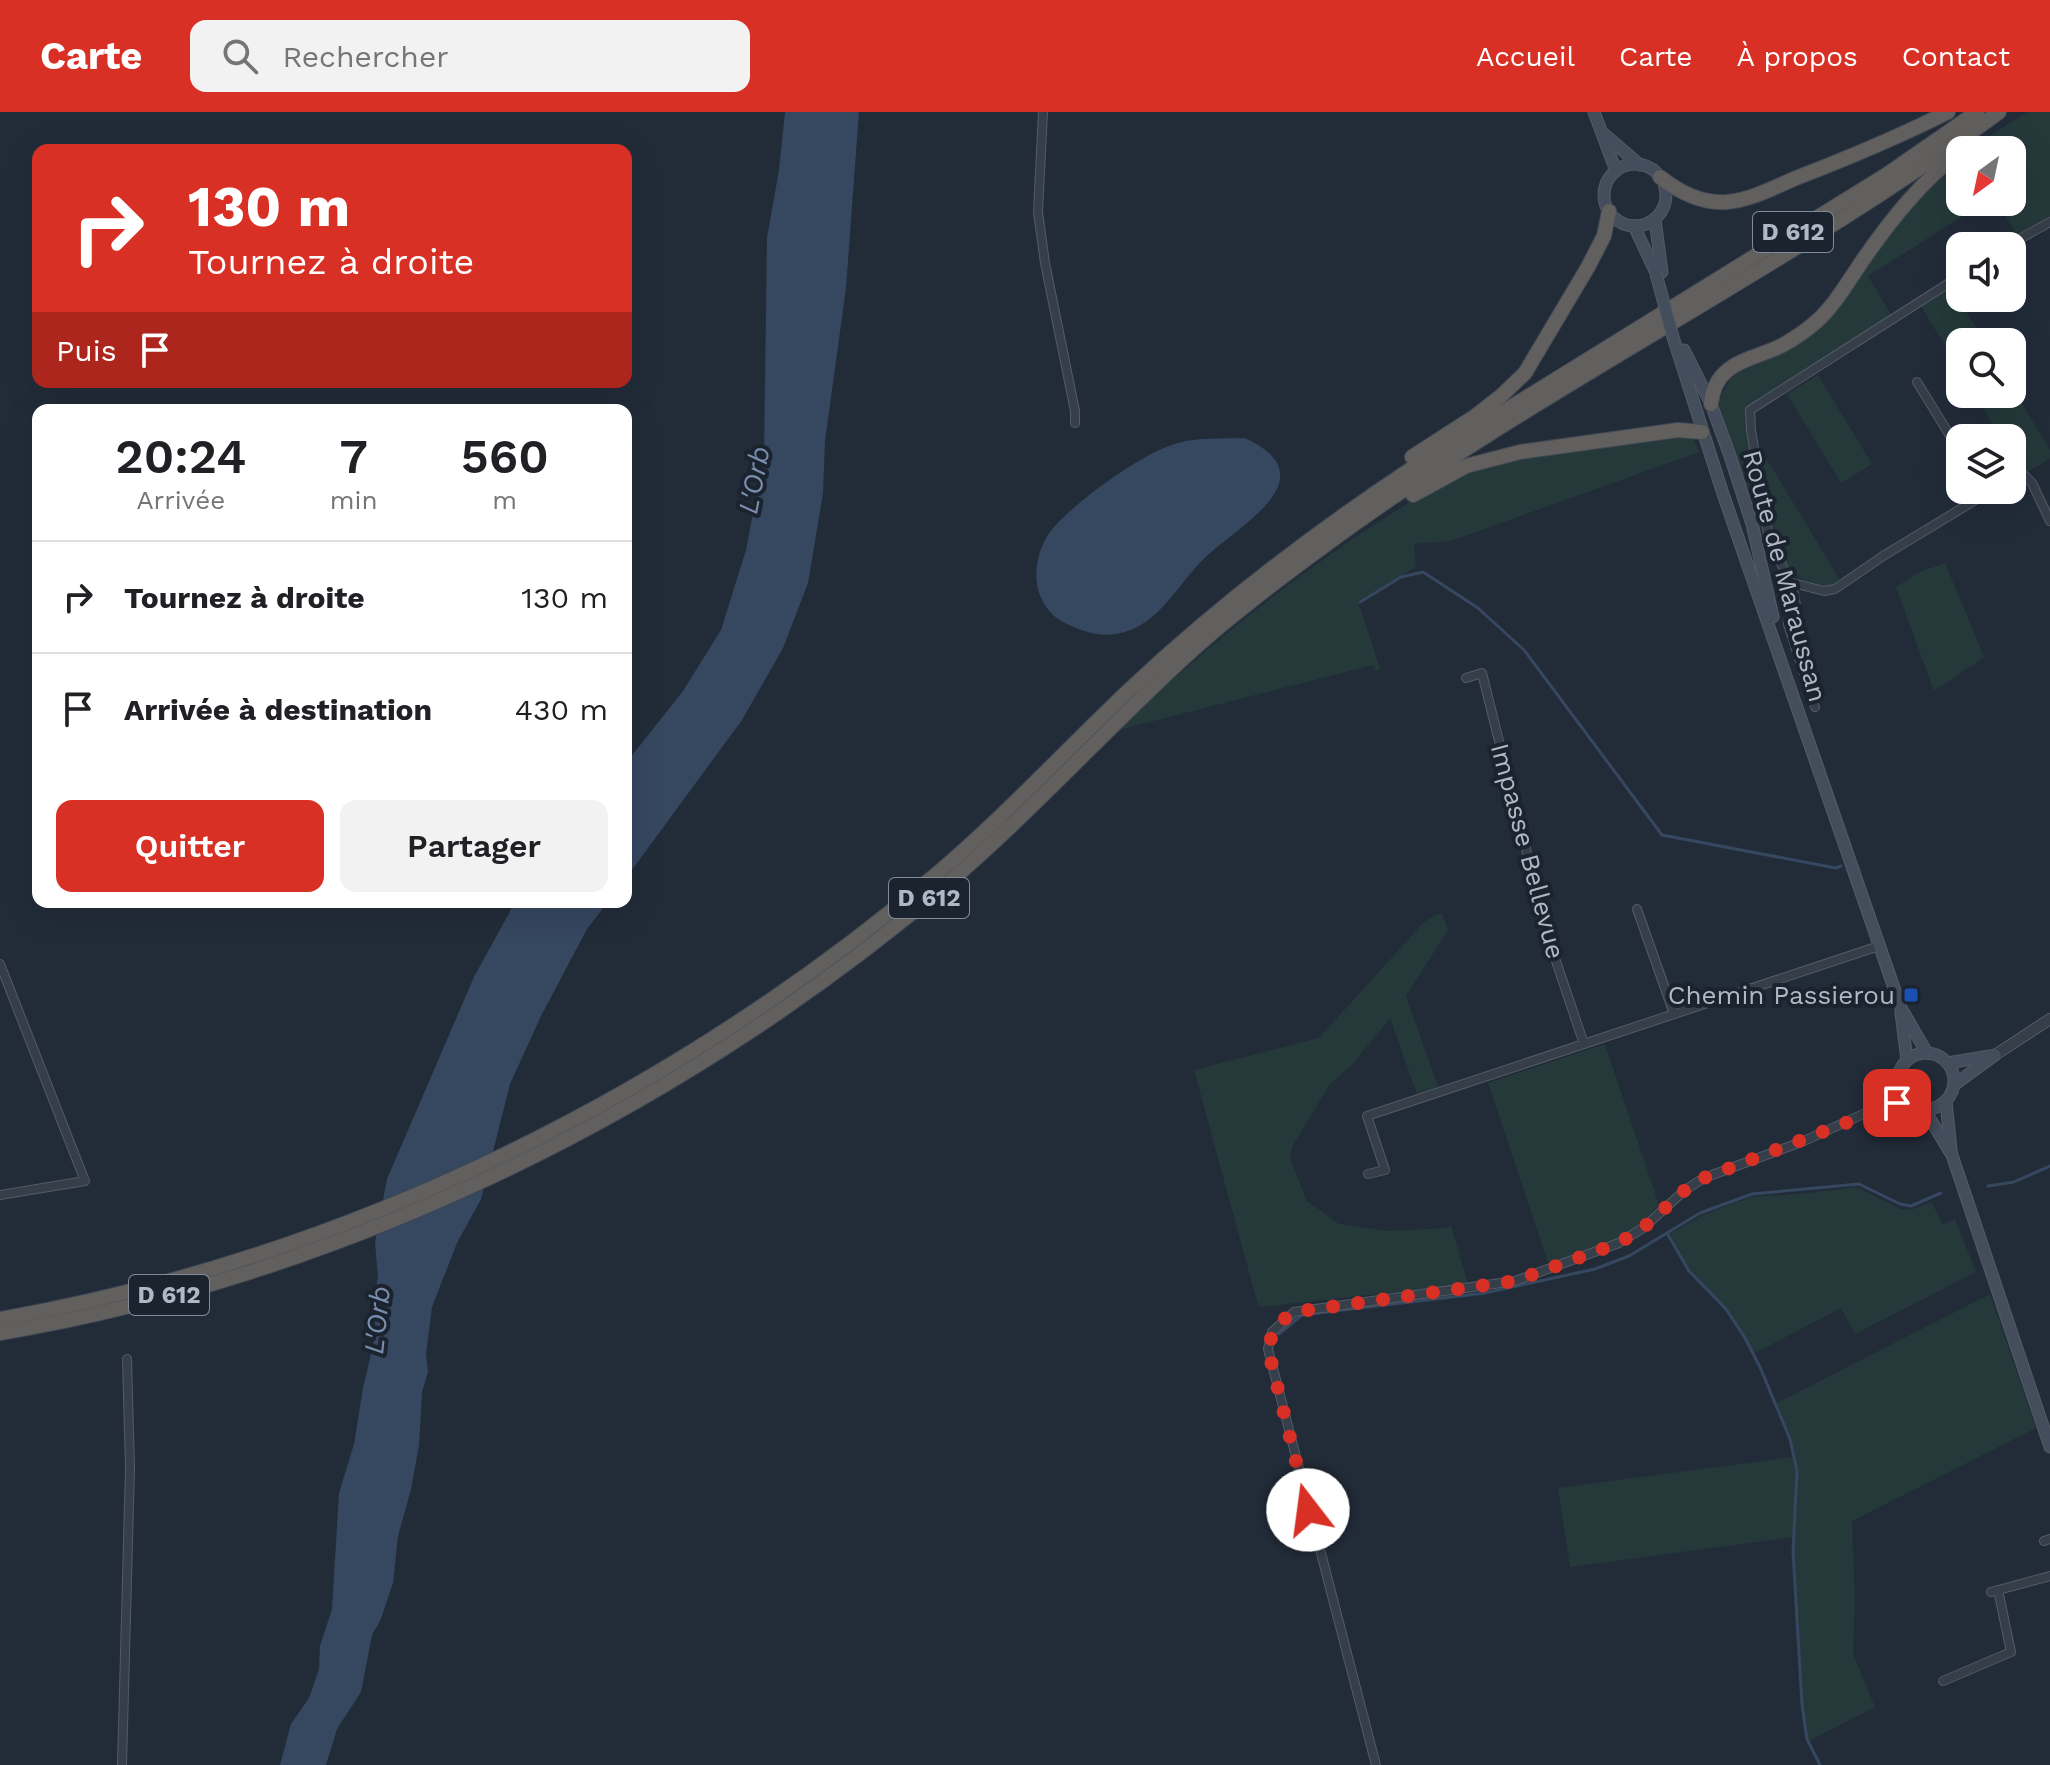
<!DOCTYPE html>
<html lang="fr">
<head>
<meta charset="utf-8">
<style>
	:root { --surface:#fff; --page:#f2f2f2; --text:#202124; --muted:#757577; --line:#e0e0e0; --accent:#d93025 }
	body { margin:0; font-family:"Work Sans",sans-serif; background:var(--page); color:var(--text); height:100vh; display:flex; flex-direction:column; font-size:30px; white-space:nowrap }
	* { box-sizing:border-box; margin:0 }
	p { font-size:26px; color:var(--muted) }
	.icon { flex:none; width:44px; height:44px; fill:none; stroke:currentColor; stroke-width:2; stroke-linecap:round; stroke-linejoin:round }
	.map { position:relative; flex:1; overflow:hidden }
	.details { position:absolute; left:32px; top:292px; width:600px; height:504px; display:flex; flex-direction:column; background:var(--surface); border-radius:16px; box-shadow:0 8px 32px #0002 }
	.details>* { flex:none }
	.hud { position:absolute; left:32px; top:32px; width:600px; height:244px; border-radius:16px; box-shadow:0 8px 32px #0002; background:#d93025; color:#fff; overflow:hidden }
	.needle { width:52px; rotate:213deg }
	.tools { position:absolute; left:1946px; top:24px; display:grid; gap:16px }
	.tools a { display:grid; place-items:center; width:80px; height:80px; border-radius:16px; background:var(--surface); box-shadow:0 8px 32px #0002; font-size:40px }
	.pin { position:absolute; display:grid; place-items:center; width:68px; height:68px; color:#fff; margin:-34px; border-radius:16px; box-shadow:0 4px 12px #0006 }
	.me { position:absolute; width:88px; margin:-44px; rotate:345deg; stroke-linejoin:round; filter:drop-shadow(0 0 6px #0008) }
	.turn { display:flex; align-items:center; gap:28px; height:168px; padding:0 24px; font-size:36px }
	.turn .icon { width:104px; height:104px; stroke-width:2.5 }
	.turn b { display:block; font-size:56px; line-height:68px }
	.then { display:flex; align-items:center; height:76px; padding:0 24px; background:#0003; gap:16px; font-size:30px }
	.eta { display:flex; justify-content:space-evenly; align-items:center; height:136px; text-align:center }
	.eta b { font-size:48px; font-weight:600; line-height:56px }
	.cta { display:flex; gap:16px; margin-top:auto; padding:16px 24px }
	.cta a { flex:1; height:92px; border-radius:16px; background:var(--accent); color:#fff; font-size:32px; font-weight:600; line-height:92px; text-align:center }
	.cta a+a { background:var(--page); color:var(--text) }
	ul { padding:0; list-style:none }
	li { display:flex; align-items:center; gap:24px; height:112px; padding:0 24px; border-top:2px solid var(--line) }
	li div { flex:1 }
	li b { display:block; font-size:30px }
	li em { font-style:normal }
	header { display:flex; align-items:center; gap:48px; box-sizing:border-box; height:112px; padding:0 40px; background:var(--accent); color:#fff }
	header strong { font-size:38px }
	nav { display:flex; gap:44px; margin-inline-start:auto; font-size:28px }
	.search { width:560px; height:72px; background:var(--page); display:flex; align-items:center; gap:20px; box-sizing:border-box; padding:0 28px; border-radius:16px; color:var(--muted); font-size:30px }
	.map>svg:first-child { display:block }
	.green { fill:#25393b }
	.water { fill:#364760 }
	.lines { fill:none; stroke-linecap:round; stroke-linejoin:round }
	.stream { stroke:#364760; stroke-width:3 }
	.minor-casing { stroke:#545b67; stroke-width:10 }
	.tertiary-casing { stroke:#545b67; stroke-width:12 }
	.secondary-casing { stroke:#545b67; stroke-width:13 }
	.trunk-casing { stroke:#414854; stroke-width:16 }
	.minor { stroke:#363e49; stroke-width:8 }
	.tertiary { stroke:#363e49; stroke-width:10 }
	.secondary { stroke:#444d5c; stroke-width:11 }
	.trunk { stroke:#62605e; stroke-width:14 }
	.secondary-bridge-casing { stroke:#545b67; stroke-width:13; stroke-linecap:butt }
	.secondary-bridge { stroke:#444d5c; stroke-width:11 }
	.route { stroke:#d93025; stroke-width:14; stroke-dasharray:0 25.2 }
	.transit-dot { fill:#1a4fb4; stroke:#1b232e; stroke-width:3 }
	.labels { text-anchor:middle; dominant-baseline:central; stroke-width:8; stroke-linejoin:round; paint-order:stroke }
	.shield { fill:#1b232e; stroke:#848b98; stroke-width:2 }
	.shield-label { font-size:24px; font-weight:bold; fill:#b1b8c5 }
	.street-label { font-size:26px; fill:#b1b8c5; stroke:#1b232e }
	.poi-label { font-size:26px; fill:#b1b8c5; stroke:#1b232e; text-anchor:end }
	.water-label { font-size:28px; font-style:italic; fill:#798ead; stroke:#1b232e }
</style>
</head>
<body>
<header>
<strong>Carte</strong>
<div class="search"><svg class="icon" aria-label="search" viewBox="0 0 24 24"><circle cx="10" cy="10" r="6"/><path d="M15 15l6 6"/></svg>Rechercher</div>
<nav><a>Accueil</a><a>Carte</a><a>À propos</a><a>Contact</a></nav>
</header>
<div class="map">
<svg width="2050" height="1653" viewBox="0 0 2050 1653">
	<rect width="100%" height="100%" fill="#222c39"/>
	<g class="green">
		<path d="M2027 0H2050V107L2018 125 1997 90H2012V38H1968Z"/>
		<path d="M1960 44V90H1985L1868 164 1892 204 1757 290H1753L1747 299 1764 435 1718 301 1721 284 1731 266 1738 261 1794 235 1812 223 1839 196 1914 86Z"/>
		<path d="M1951 175 1985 230H1960V258L1921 194Z"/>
		<path d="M1818 263 1872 352 1841 371 1787 282Z"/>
		<path d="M2012 275 2050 338V346L2023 363 2012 344V326H2001L1974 282H2012Z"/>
		<path d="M1692 322 1699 340 1451 429 1414 432 1416 455 1358 489 1380 557 1376 559 1373 553 1118 618C1198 542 1274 480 1366 418 1408 391 1448 364 1496 350Z"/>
		<path d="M1754 326 1840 468C1829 476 1823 474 1810 470 1765 458 1760 365 1754 326Z"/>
		<path d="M1945 451 1984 545 1934 579 1896 475 1920 460Z"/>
		<path d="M1442 802 1448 818 1406 884 1438 975 1417 982 1390 906 1351 954 1330 972 1293 1033 1290 1047 1307 1089 1339 1112 1388 1119 1447 1116 1451 1113 1468 1172 1261 1195 1258 1193 1194 958 1319 926 1424 810 1435 803Z"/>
		<path d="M1605 932 1659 1093 1634 1117 1616 1128 1549 1154 1488 971Z"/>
		<path d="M1857 1075 1902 1098 1913 1097 1932 1090 1942 1113 1955 1107 1976 1160 1855 1222 1841 1196 1755 1241 1726 1195 1699 1169 1686 1152 1670 1122 1703 1103 1751 1085 1810 1081Z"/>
		<path d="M1990 1182 2036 1316 1852 1409 1855 1486 1853 1542 1875 1595 1809 1629 1803 1597 1794 1440 1798 1364 1790 1325 1777 1291Z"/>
		<path d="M1793 1345 1795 1359 1793 1425 1570 1455 1558 1376Z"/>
	</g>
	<g class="water">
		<path d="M785 0H859L846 176 825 329 823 381 808 471 783 536 742 608 626 766V651L683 579 721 518 746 438 764 344 767 126 779 58Z"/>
		<path d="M1245 326C1327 364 1245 410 1209 442 1178 469 1160 516 1115 522 1097 525 1079 518 1063 510 1049 503 1039 487 1037 472 1034 452 1041 430 1054 415 1078 388 1143 340 1178 331 1200 325 1223 327 1245 326Z"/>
		<path d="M515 790H608L587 817 541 904 510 972 481 1087 457 1131 432 1195 426 1242 428 1260 422 1280 419 1333 411 1377 398 1424 393 1471 380 1509 372 1523 361 1580 337 1617 326 1653H280L291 1612 309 1586 319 1557 320 1534 332 1497 339 1381 354 1332 363 1276 374 1229 376 1195 373 1187 378 1166 375 1130 387 1067 474 865Z"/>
	</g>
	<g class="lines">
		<g class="stream">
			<path d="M1360 490 1401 465 1423 460 1478 496 1524 538 1662 723 1836 756 1841 754"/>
			<path d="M1988 1074 2014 1070 2050 1054"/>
			<path d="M1667 1121 1689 1159 1726 1197 1745 1226 1760 1255 1790 1327 1797 1359 1793 1439 1802 1593 1807 1627 1820 1653"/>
			<path d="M1279 1222 1302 1203 1485 1181 1595 1157 1629 1144 1700 1101 1752 1082 1859 1072 1900 1092 1911 1094 1941 1081"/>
		</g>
		<defs>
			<g id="minor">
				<path d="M1043 0 1038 100 1045 151 1075 299V311"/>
				<path d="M2007 134 2050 110"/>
				<path d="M1917 270 1960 340"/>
				<path d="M2012 366 2024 363 2032 371 2050 409"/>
				<path d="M1783 476 1797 472 1824 479 1835 477 1883 444 1992 378"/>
				<path d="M1466 566 1482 561 1527 741 1534 784 1584 932"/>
				<path d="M1815 595 1788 512 1796 493 1792 473 1769 428 1751 318 1750 298 1960 164"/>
				<path d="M1637 797 1674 902"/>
				<path d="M0 852 85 1069 0 1083"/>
				<path d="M1871 999 1898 970"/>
				<path d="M1368 1062 1385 1058 1367 1004 1879 834"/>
				<path d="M2044 1429 2050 1427"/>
				<path d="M1991 1480 2050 1464"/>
				<path d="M1943 1569 2011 1540 1998 1478"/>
				<path d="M122 1653 130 1356 127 1247"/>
				<path d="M1376 1653 1268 1237 1272 1220 1294 1200 1515 1169 1619 1131 1643 1116 1685 1078 1704 1066 1804 1029 1870 999 1905 988"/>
			</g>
			<path id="tertiary" d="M1995 943 2050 907"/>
			<g id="secondary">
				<path d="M1594 0 1616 59"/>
				<path d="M1605 23 1640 53"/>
				<circle cx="1635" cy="83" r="31"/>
				<path d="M1655 108 1662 160"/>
				<path d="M1634 114 1656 161"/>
				<path d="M1673 225 1723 382 1901 896 1927 941"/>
				<path d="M1684 238 1711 292 1730 344 1752 412 1773 505"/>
				<path d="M1901 901 1907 948"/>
				<circle cx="1926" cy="969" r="28"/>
				<path d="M1948 951 1990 944"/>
				<path d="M1954 973 1995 943"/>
				<path d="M1946 990 1951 1038"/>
				<path d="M1924 997 1952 1043 2050 1335"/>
			</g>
			<g id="trunk">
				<path d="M1660 65C1679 80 1701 92 1727 90 1751 88 1775 75 1796 66 1848 46 1898 25 1948 0"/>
				<path d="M1711 292C1715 250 1749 249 1781 234 1794 227 1806 219 1817 209 1836 192 1850 166 1865 145 1893 105 1922 69 1960 40"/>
				<path d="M1412 345 1474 305 1501 284 1525 261 1588 155 1604 124 1609 99"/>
				<path d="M1413 383 1466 354 1489 348 1520 340 1678 318 1702 320"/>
				<path d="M0 1207C346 1146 671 986 939 760 1005 704 1064 640 1127 580 1215 497 1310 424 1411 357L1886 63 1977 0"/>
				<path d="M0 1221C347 1162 679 998 947 772 1031 700 1106 617 1188 542 1232 502 1280 466 1328 431 1542 274 1785 158 1999 0"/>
			</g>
		</defs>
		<use href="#minor" class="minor-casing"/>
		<use href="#tertiary" class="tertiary-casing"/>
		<use href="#secondary" class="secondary-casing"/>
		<use href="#trunk" class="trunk-casing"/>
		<use href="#minor" class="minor"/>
		<use href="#tertiary" class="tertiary"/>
		<use href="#secondary" class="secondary"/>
		<use href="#trunk" class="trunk"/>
		<defs>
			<path id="secondary-bridge" d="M1656 162 1673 225"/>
		</defs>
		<use href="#secondary-bridge" class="secondary-bridge-casing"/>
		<use href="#secondary-bridge" class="secondary-bridge"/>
	</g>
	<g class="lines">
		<path class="route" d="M1308 1398 1268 1237C1272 1220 1278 1210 1294 1200L1515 1169 1619 1131 1643 1116 1685 1078 1704 1066 1897 991"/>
	</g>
	<rect class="transit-dot" x="1903" y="875" width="16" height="16" rx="4"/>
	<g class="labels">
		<g class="shield">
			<rect x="1753" y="100" width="80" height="40" rx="6"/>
			<rect x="889" y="766" width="80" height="40" rx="6"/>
			<rect x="129" y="1163" width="80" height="40" rx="6"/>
		</g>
		<g class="shield-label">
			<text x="1793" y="120">D 612</text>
			<text x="929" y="786">D 612</text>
			<text x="169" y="1183">D 612</text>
		</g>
		<g class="street-label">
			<text transform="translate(1785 464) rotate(75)">Route de Maraussan</text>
			<text transform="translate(1528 739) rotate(75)">Impasse Bellevue</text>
		</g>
		<g class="poi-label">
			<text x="1895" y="883">Chemin Passierou</text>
		</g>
		<g class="water-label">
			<text transform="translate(754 368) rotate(-79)">L'Orb</text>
			<text transform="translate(377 1208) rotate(-84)">L'Orb</text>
		</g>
	</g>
</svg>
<div class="tools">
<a><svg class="needle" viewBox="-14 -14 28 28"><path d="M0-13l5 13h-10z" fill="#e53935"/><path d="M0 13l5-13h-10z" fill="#757577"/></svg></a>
<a><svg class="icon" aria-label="sound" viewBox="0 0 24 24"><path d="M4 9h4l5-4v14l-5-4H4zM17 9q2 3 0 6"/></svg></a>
<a><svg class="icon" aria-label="search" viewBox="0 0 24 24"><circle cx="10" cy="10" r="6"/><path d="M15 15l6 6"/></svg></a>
<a><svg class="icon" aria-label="layers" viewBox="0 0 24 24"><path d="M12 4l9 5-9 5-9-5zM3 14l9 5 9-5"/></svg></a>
</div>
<div class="pin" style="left:1897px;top:991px;background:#d93025"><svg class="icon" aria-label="arrive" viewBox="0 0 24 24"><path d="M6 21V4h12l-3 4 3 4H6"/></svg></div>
<svg class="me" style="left:1308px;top:1398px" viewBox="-20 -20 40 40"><circle r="19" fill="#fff"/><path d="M0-13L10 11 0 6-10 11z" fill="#d93025"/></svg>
<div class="hud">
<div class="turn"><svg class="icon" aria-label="right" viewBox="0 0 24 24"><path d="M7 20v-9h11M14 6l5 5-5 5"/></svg><div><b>130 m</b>Tournez à droite</div></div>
<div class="then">Puis<svg class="icon" aria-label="arrive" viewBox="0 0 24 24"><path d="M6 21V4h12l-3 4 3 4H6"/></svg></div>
</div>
<section class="details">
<div class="eta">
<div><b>20:24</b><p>Arrivée</p></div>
<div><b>7</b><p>min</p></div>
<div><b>560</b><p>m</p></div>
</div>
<ul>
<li><svg class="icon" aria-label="right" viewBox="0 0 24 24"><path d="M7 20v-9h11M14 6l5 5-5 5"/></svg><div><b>Tournez à droite</b></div><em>130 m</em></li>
<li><svg class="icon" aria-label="arrive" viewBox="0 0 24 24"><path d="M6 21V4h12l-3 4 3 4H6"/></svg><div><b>Arrivée à destination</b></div><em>430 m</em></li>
</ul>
<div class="cta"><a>Quitter</a><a>Partager</a></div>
</section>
</div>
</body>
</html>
